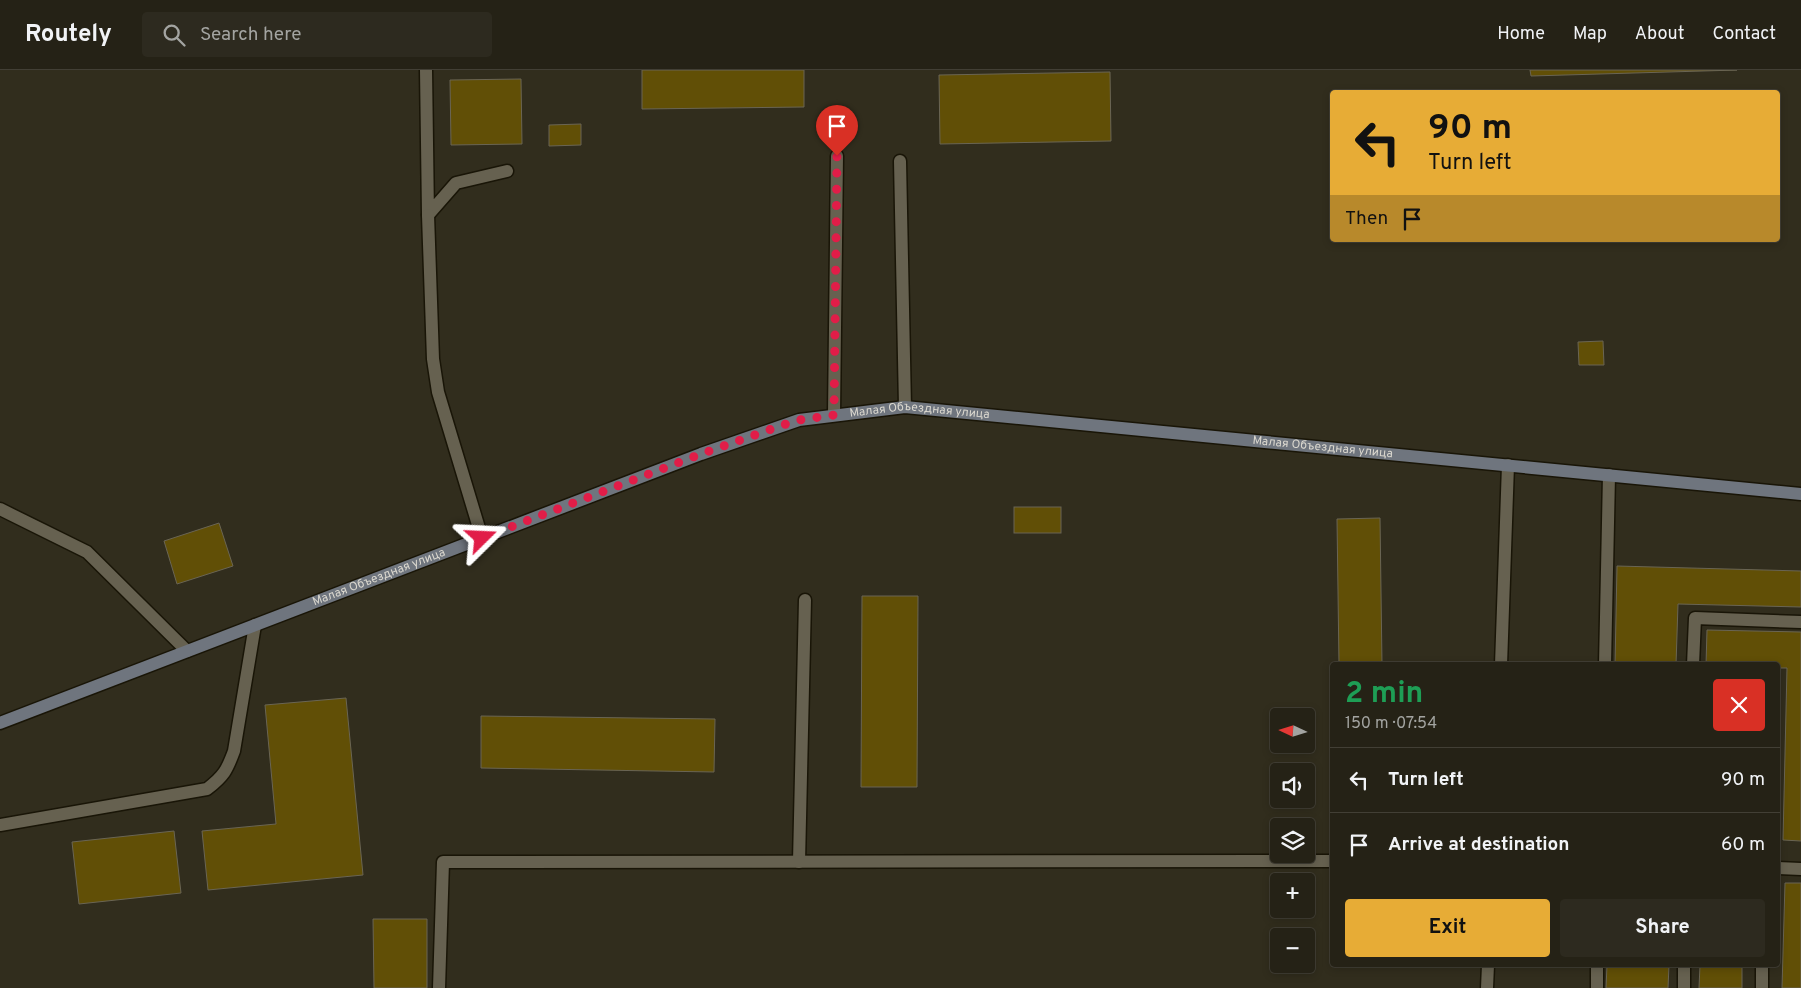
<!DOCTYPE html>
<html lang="en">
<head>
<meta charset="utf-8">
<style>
	:root { --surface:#252216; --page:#2d2a1f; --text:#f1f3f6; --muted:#a3a4a1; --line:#423f35; --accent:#e7ac36 }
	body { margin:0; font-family:Overpass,sans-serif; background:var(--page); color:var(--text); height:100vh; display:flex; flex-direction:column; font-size:19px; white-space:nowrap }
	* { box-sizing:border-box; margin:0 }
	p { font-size:16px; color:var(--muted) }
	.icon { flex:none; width:28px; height:28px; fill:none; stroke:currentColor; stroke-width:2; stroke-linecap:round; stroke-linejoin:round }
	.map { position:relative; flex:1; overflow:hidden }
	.details { position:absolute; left:1330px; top:592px; width:450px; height:305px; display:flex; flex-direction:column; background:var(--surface); border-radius:5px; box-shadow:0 2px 8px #0003,0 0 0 1px var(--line) }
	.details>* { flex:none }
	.guide { position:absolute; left:1330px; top:20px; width:450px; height:152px; border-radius:5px; box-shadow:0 2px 8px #0003,0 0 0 1px var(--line); background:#e7ac36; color:#111; overflow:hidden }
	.needle { width:32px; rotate:274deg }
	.buttons { position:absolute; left:1270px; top:638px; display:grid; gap:10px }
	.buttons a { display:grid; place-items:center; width:45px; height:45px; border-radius:5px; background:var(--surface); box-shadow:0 2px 8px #0003,0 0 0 1px var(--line); font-size:25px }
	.pin { position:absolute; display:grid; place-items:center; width:42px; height:42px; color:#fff; margin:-51px -21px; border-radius:50% 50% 50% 0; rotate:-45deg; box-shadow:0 0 5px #0007 }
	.pin .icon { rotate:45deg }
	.me { position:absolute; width:55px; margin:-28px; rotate:69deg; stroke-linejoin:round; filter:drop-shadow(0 0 4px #0008) }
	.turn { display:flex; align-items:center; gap:18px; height:105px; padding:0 15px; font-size:22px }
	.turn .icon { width:65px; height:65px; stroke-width:2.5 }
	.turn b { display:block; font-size:35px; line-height:42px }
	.then { display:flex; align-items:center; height:48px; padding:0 15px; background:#0003; gap:10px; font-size:19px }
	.round { display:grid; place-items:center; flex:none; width:52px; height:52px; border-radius:5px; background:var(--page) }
	.summary { display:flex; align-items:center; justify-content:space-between; height:85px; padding:0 15px }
	h1 { font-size:30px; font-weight:700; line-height:38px; color:#1e9e55 }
	.action { display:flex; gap:10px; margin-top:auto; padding:10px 15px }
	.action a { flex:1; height:58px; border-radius:5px; background:var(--accent); color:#111; font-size:20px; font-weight:700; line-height:58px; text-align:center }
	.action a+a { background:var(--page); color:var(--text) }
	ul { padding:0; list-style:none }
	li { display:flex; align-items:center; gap:15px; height:65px; padding:0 15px; border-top:1px solid var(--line) }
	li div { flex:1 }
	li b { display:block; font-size:19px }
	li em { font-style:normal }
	header { display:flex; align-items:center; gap:30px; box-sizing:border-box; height:70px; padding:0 25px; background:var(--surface); border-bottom:1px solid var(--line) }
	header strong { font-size:24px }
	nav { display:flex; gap:28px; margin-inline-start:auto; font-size:18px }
	.search { width:350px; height:45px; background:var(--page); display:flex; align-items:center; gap:12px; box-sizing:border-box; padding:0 18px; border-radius:5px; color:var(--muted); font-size:19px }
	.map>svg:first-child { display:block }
	.building { fill:#614f06; stroke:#6a6554 }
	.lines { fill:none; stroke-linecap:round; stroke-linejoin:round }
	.lane-casing { stroke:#191507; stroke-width:15 }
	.secondary-casing { stroke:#191507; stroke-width:15 }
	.lane { stroke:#666150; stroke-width:12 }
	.secondary { stroke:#6f757e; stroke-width:12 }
	.route { stroke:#e11d48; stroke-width:9; stroke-dasharray:0 16.2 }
	.labels { text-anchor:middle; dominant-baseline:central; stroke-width:5; stroke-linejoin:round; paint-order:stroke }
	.street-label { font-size:12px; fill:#dbd8cf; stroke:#312d1d }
</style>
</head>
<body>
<header>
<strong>Routely</strong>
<div class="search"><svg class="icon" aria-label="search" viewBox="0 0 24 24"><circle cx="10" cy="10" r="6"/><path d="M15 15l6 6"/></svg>Search here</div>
<nav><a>Home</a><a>Map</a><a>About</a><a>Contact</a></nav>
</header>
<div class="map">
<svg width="1801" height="918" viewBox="0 0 1801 918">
	<rect width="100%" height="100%" fill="#312d1d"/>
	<g class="building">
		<path d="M642 0H804V37L642 39Z"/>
		<path d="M1530 0H1737L1531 6Z"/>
		<path d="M1110 2 1111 71 940 74 939 5Z"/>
		<path d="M521 9 522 74 451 75 450 10Z"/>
		<path d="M581 54V75L549 76V55Z"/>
		<path d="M1603 271 1604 295H1579L1578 272Z"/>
		<rect x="1014" y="437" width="47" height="26"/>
		<path d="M1380 448 1382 595H1339L1337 449Z"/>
		<path d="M219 453 233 496 177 514 164 471Z"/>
		<path d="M1617 496 1801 501V537L1678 534 1676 595H1615Z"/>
		<path d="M862 526H918L917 717H861Z"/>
		<path d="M1707 560 1801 562V771L1783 770 1787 598H1778V595H1706Z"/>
		<path d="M346 628 363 805 208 820 202 761 276 754 265 635Z"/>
		<path d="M481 646 715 649 714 702 481 698Z"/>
		<path d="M174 761 181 823 79 834 72 772Z"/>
		<path d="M1785 813H1801V918H1782Z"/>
		<path d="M373 849H427V918H374Z"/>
		<path d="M1607 895H1669L1668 918H1606Z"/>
		<path d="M1700 895H1742V918H1699Z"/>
	</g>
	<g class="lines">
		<defs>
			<g id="lane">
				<path d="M426 0 428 145 456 113 507 101"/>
				<path d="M900 91 905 337"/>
				<path d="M428 145 433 289 438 322 482 468"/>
				<path d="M834 345 837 86"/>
				<path d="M0 439 87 482 187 581"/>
				<path d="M1501 595 1508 395"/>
				<path d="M1605 595 1609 405"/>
				<path d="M1693 595 1695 548 1801 552"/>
				<path d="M0 755 207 719C224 706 227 700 234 681L255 555"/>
				<path d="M799 792 805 530"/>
				<path d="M1778 798 1801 799"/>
				<path d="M439 918 443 792 1332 791"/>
				<path d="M1487 918 1488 895"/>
				<path d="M1597 918V895"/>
				<path d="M1684 918V895"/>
				<path d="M1762 918V895"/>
			</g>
			<g id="secondary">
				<path id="s1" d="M0 653 701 384 799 350 905 337 1801 424"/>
			</g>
		</defs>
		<use href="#lane" class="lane-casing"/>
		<use href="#secondary" class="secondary-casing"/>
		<use href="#lane" class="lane"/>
		<use href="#secondary" class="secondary"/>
	</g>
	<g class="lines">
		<path class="route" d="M482 468 701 384 783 355 799 350 834 345 837 86"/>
	</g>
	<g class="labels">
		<g class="street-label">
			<text stroke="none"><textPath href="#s1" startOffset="976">Малая Объездная улица</textPath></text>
			<text stroke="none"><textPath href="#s1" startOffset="1381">Малая Объездная улица</textPath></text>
			<text stroke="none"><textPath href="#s1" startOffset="406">Малая Объездная улица</textPath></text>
		</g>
	</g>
</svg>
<div class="buttons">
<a><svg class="needle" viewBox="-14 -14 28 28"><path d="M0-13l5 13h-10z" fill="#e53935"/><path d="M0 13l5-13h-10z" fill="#a3a4a1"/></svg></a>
<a><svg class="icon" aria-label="sound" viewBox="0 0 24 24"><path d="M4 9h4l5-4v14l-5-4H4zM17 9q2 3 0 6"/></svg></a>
<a><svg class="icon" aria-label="layers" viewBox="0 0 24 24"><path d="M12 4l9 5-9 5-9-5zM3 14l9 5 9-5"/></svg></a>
<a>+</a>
<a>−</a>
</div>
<div class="pin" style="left:837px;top:86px;background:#d93025"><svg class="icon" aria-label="arrive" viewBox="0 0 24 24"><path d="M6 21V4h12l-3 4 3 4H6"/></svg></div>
<svg class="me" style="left:482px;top:468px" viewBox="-20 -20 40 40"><path d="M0-17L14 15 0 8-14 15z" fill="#e11d48" stroke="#fff" stroke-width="4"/></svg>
<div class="guide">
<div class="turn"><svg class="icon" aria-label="left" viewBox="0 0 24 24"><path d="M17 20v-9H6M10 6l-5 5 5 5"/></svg><div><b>90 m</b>Turn left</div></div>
<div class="then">Then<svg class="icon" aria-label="arrive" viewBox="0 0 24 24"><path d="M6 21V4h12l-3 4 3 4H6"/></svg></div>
</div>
<section class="details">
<div class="summary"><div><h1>2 min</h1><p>150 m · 07:54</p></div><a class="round" style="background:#d93025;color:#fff"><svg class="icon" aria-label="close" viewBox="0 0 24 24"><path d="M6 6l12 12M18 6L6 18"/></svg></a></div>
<ul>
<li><svg class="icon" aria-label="left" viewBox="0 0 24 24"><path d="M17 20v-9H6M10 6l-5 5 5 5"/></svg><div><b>Turn left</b></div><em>90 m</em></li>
<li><svg class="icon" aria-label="arrive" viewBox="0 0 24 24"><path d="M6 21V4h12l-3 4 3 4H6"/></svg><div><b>Arrive at destination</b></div><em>60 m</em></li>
</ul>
<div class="action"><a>Exit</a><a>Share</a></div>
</section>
</div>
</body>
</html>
